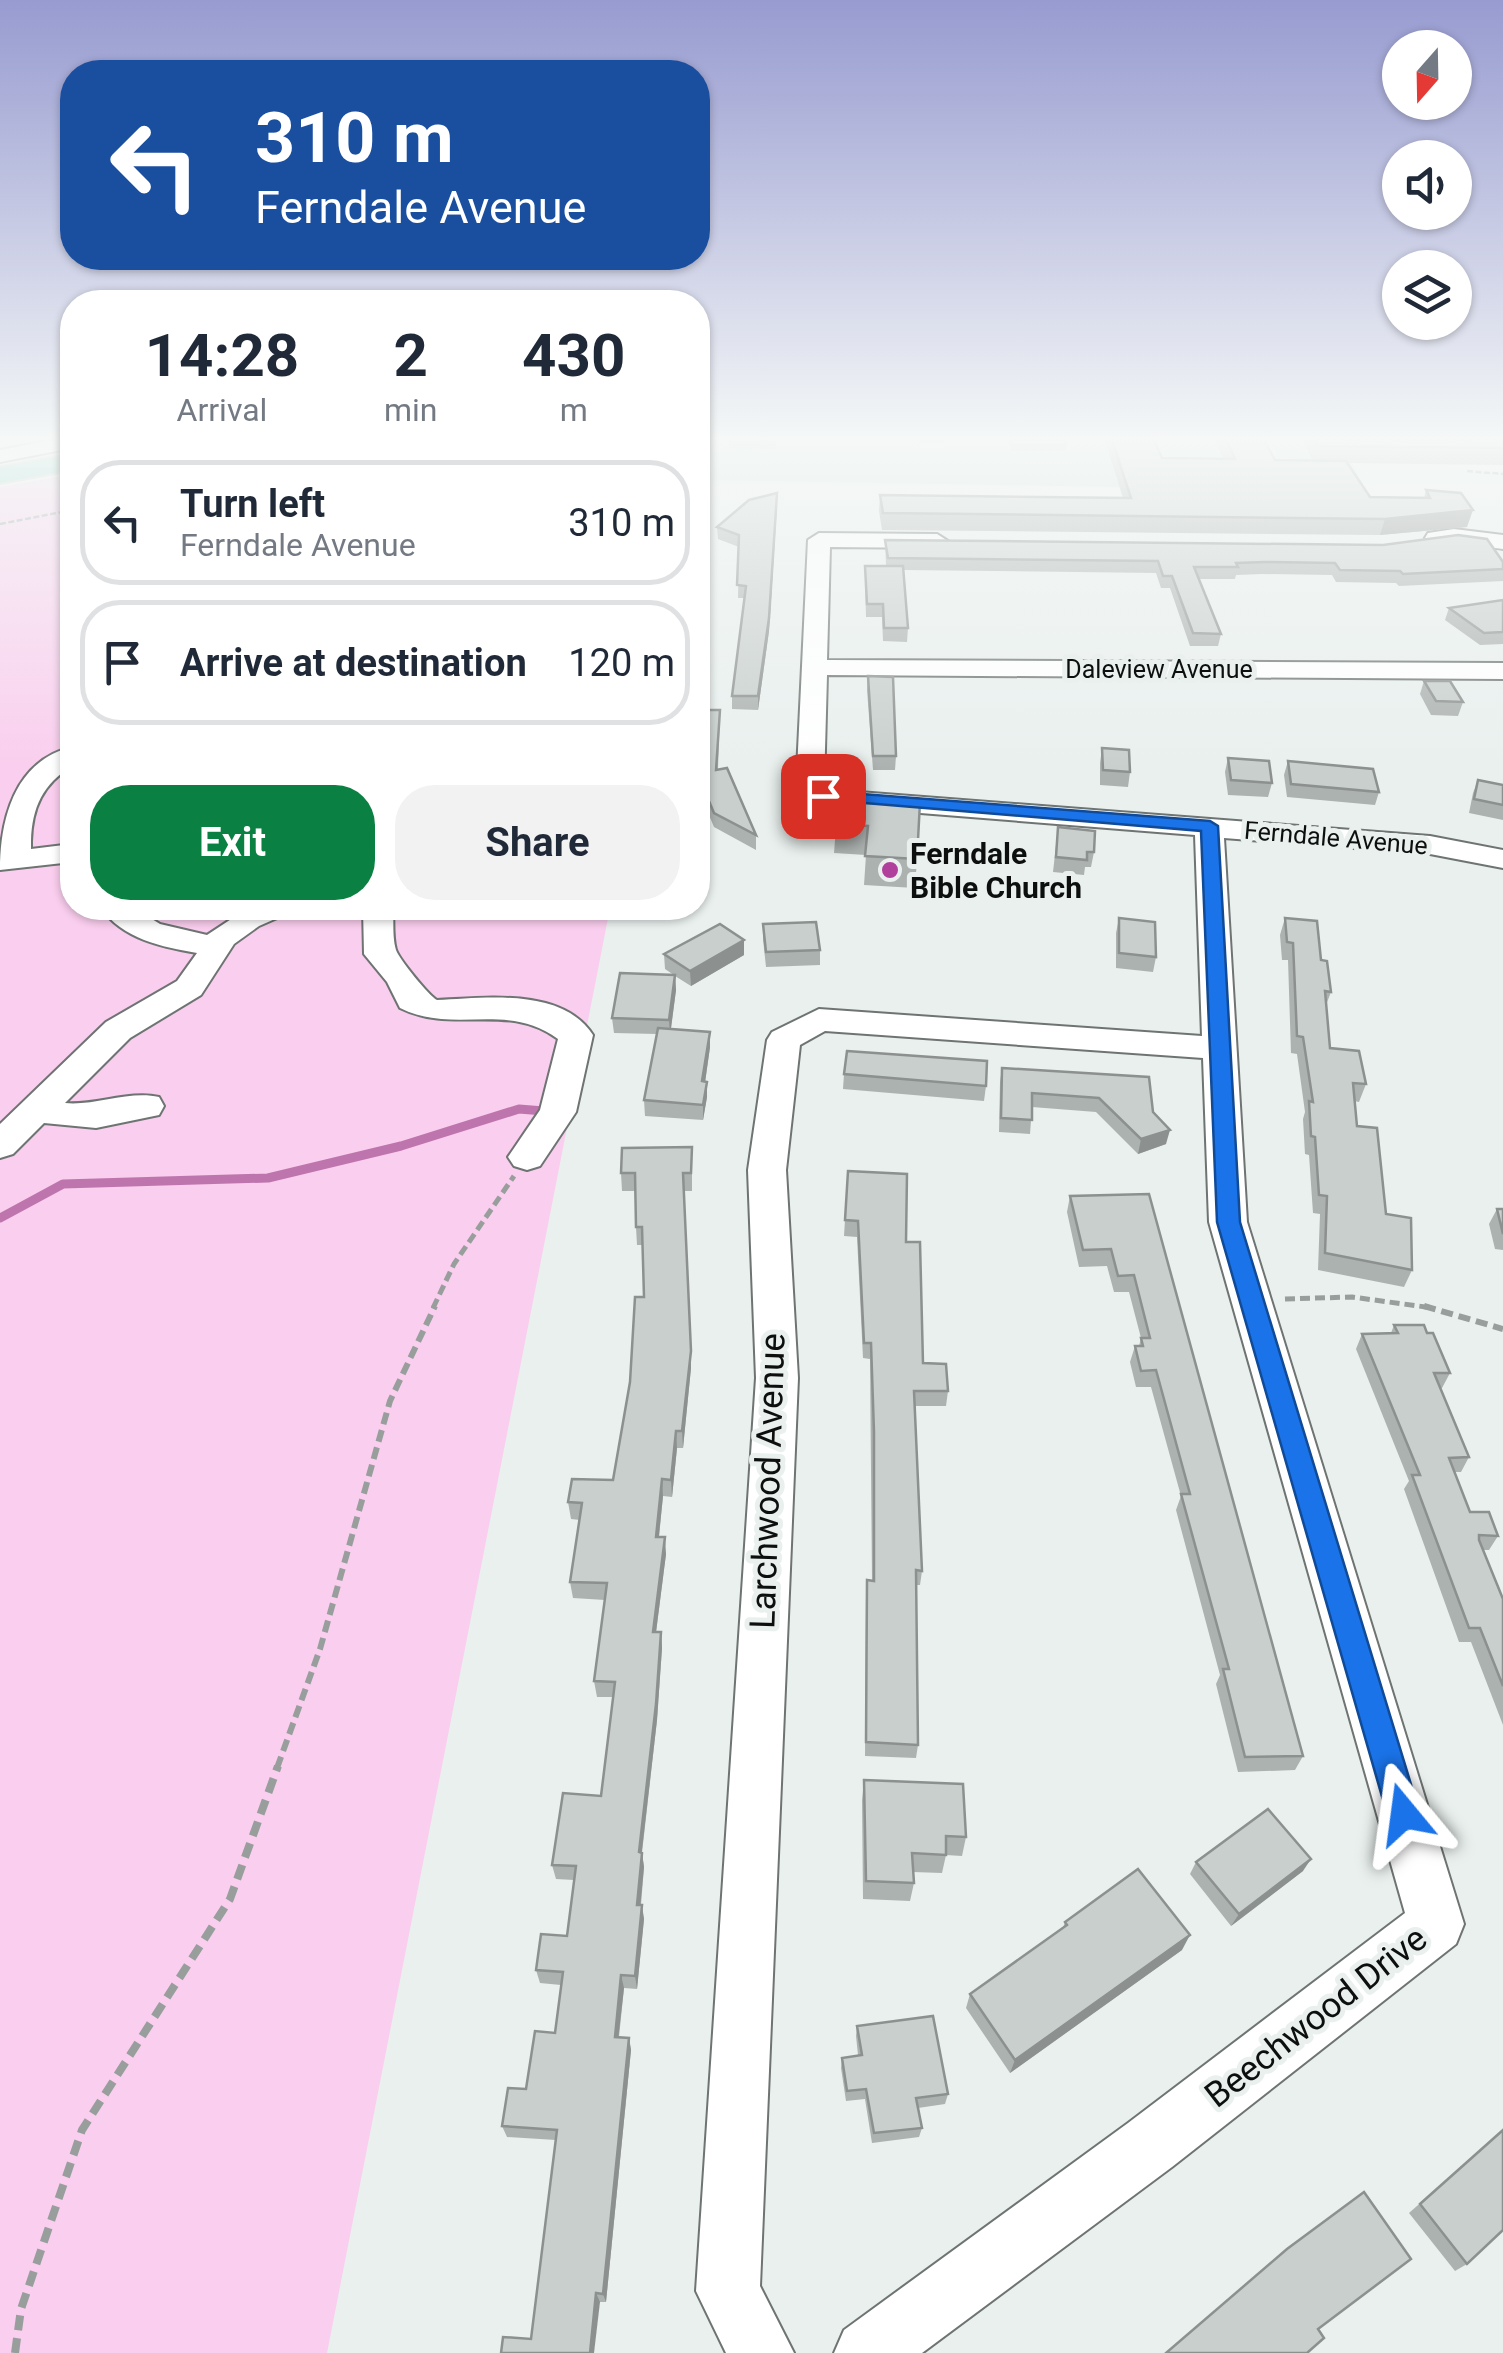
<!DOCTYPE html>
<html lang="en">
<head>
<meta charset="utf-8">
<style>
	:root { --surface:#fff; --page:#f2f2f3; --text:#1f2937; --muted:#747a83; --line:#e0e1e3; --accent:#0b8043 }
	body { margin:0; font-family:Roboto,sans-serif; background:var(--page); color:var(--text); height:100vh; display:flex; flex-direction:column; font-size:38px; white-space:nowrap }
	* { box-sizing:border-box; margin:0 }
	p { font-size:32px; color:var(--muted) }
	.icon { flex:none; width:55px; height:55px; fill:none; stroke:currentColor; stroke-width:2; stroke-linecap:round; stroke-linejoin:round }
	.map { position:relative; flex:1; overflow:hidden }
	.side { position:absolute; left:60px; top:290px; width:650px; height:630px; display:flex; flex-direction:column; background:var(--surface); border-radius:40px; box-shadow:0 2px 8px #0004 }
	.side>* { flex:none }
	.banner { position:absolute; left:60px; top:60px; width:650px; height:210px; border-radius:40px; box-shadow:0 2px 8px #0004; background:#1a4fa0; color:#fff; overflow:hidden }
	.needle { width:65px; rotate:200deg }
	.buttons { position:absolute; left:1382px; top:30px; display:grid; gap:20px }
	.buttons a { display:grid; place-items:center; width:90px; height:90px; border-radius:50%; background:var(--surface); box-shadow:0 2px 8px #0004; font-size:50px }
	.pin { position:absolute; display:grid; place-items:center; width:85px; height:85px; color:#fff; margin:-42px; border-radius:20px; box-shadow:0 5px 15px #0006 }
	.me { position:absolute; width:110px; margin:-55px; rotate:344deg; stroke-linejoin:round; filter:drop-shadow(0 0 8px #0008) }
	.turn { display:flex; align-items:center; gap:35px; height:210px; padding:0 30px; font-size:45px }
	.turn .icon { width:130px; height:130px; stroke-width:2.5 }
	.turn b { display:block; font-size:70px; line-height:85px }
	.eta { display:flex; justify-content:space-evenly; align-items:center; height:170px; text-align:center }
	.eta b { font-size:60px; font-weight:700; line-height:70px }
	.cta { display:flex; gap:20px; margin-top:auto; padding:20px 30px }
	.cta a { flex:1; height:115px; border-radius:40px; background:var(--accent); color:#fff; font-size:40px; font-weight:700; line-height:115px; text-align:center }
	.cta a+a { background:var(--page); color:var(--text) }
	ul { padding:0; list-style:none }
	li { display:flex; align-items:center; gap:30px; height:125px; margin:0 20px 15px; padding:0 10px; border:5px solid var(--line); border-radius:40px }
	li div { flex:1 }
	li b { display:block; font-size:38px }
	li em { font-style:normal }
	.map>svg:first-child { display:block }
	.built { fill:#d5e5e0 }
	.green { fill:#faceee }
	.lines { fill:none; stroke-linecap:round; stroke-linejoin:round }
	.stream { stroke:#be75ad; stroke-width:9 }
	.minor-casing { stroke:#6e7472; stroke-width:4 }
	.major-casing { stroke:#cacaca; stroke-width:4 }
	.path-far3 { stroke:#989e9c; stroke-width:2.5; stroke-dasharray:6 2.5; stroke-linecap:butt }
	.path-far2 { stroke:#989e9c; stroke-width:5; stroke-dasharray:10 5; stroke-linecap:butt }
	.path-far1 { stroke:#989e9c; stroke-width:6; stroke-dasharray:12 6; stroke-linecap:butt }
	.path { stroke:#989e9c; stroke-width:8; stroke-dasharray:15 8; stroke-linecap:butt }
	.minor { fill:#fff; fill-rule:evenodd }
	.major { fill:#79d0bf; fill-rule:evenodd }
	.wall { fill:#acb2b0 }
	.shaded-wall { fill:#8c9190 }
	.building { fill:#c8cfcd; stroke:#8c9190; stroke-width:2.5 }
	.route { fill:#1a73e8; stroke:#114b97; stroke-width:2.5 }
	.poi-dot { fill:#b1409c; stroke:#e9f0ee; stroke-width:4 }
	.labels { text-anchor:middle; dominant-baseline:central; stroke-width:10; stroke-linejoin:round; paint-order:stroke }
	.far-street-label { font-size:25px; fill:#0c0f0e; stroke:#e9f0ee }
	.poi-label { font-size:30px; font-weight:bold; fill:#0c0f0e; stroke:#e9f0ee; text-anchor:start }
	.near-street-label { font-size:35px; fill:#0c0f0e; stroke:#e9f0ee }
</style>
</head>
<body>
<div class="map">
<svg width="1503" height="2353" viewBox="0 0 1503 2353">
	<rect width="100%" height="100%" fill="#e9f0ee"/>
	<path class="built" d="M700 440H1341L1366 491 698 480Z"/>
	<path class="green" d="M72 474V908H610L327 2353H0V487Z"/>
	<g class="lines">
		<path class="stream" d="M0 1218 63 1184 268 1178 401 1146 519 1109 544 1111"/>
		<defs>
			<g id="minor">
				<path d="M52 440H72V448L0 462V450Z"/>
				<path d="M1454 529 1503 535V549C1485 546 1436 547 1425 538L1428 533Z"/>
				<path d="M819 533 937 534 948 541 937 548 830 547 827 660 1503 663V679L827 675 824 787 833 790 1430 836 1503 850V868L1430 854 1224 838 1247 1222 1464 1924 1456 1944 1172 2167 922 2353H834L844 2330 1128 2123 1405 1913 1209 1222 1203 1058 825 1031 800 1045 786 1170 798 1378 760 2286 794 2353H726L696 2291 756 1378 748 1170 767 1040 772 1032 819 1009 1202 1036 1195 835 832 806 800 798 796 792 808 540Z"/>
				<path d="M72 747V766C43 784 32 807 31 841V849L72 844V862L0 870C0 820 14 761 72 747Z"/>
				<path d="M101 908H134L160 924 207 935 248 908H288L284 915 259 926 234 944 201 995 130 1038 65 1103C95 1106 130 1090 159 1097L164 1106 159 1115 96 1128 44 1123 13 1154 0 1158V1124L106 1022 177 981 197 953C162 947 123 939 101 908Z"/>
				<path d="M363 908H393C394 920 392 937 396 950 399 959 429 996 437 1000 485 998 562 987 593 1035L576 1112 540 1166 527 1170 514 1166 508 1157 540 1110 558 1039C507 1001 454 1035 400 1008L387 982 364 954Z"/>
			</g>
			<path id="major" d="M72 454V470L0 483V467Z"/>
		</defs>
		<use href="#minor" class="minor-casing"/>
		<use href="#major" class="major-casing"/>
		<g class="path-far3">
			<path d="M1467 471 1503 474"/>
			<path d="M0 524 72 510"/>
		</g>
		<g class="path-far2">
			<path d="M1285 1299 1352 1297 1433 1308"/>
			<path d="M433 1308 454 1264 514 1176"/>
		</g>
		<g class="path-far1">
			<path d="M1424 1306 1503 1329"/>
			<path d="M277 1768 320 1649 390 1401 435 1306"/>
		</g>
		<path class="path" d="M15 2353 21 2309 82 2130 230 1899 278 1766"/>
		<use href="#minor" class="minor"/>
		<use href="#major" class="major"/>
	</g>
	<g class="wall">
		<path d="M729 440H776V449L729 448Z"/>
		<rect x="918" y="440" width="27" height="3"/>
		<path d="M1009 440H1065L1066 445 1065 451H1011Z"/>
		<path d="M1105 440H1154L1162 458 1224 459 1214 440H1264L1275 460 1313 461 1302 440H1503V465L1347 463 1370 497 1424 498 1426 490 1467 527 1380 535 882 530 879 511 880 495 1123 498Z"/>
		<path d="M777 505 769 631 758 710 732 709V696L744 598H738L739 547 718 539 717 527Z"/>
		<path d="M885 540 1503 562V581L1399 586 1396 583 1336 582 1332 575 1262 574 1236 575 1235 579H1199L1221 634 1218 646H1190L1170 588H1161L1156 573 903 570 908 628 907 642 883 641 882 617H866L865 579V566H886Z"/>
		<path d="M1503 600V644L1480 645 1445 620 1449 608Z"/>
		<path d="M868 676 896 756 895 770H873L867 690Z"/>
		<path d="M1424 681 1463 702 1458 716 1431 715 1420 694Z"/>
		<path d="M698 710H720L718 769 756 835V850L714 827 698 789Z"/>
		<path d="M1102 748 1130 772 1128 787 1100 785V763Z"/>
		<path d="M1228 758 1272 783 1268 797 1228 795 1225 772Z"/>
		<path d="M1288 761 1379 792 1375 805 1287 797 1284 775Z"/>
		<path d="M1478 780 1503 785V820L1469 813 1473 793Z"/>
		<path d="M838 802 917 859 915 888 864 885 866 855 834 853Z"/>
		<path d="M1058 827 1094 852 1091 867H1085L1084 875 1053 872Z"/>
		<path d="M1119 918 1156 957 1153 972 1116 968V933Z"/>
		<path d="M1285 918 1321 960 1331 992 1326 1005 1330 1048 1366 1084 1359 1102 1354 1101 1357 1126 1386 1214 1412 1270 1404 1287 1318 1270 1320 1214 1313 1213 1309 1155 1305 1154 1303 1119 1305 1112 1297 1054 1291 1053 1288 960H1282L1280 935Z"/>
		<path d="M763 924 820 950V965L766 967 763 939Z"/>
		<path d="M664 954 744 955 691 986 675 976 676 990 671 1029 710 1047 705 1082H707V1097L703 1120 645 1116 644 1100 657 1034 614 1033 612 1018 674 975 665 969Z"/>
		<path d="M1002 1068 1153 1112 1166 1144 1138 1154 1096 1112 1032 1107 1030 1134 999 1132 1000 1082Z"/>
		<path d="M844 1074 986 1086 984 1101 843 1089Z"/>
		<path d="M692 1147V1191H683L691 1368 683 1448H677L672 1497 663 1496 659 1537 666 1554 656 1632H661L662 1648 657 1720 642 1853 644 1867 641 1905 644 1919 637 1989 624 1988 619 2037 629 2038 631 2050 606 2302H600L531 2339 556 2140 507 2137 502 2126 526 2089 555 2033 561 1985 540 1983 536 1970 567 1936 574 1880 556 1879 552 1865 601 1796 613 1697H597L594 1681 605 1600 573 1598 570 1582 580 1520 571 1519 568 1502 613 1480 644 1297 642 1245H637L636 1227 635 1191H622L621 1173Z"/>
		<path d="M848 1171 906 1242 923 1363 948 1391 946 1406H915L922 1571 920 1585H916L918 1745 916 1758 865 1756 866 1595 867 1580 872 1581 870 1359 863 1358 857 1237 844 1236Z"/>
		<path d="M1149 1194 1303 1756 1295 1770 1238 1772 1216 1684 1220 1675 1176 1510 1181 1496 1151 1387H1136L1130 1362 1135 1346H1139L1141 1338 1129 1292H1114L1107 1266 1079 1267 1067 1212 1070 1196Z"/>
		<path d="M1497 1209H1503V1250L1495 1249 1489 1224Z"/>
		<path d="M1394 1325 1427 1333 1450 1373 1442 1388H1440L1469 1457 1461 1472H1454L1470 1512 1498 1536 1489 1550H1483L1503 1599V1725L1471 1642H1459L1404 1489 1409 1481 1356 1349 1362 1334 1391 1333Z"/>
		<path d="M864 1780 966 1837 962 1856 946 1855 942 1873 913 1872 914 1883 910 1901 863 1899 862 1800Z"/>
		<path d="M1196 1862 1303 1871 1231 1926 1190 1874Z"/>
		<path d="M1065 1922 1182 1950 1010 2073 966 2008 970 1994 1063 1928Z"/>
		<path d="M857 2026 948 2094 945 2104 918 2108 922 2128 919 2137 872 2143 865 2099 846 2101 841 2068 842 2058 858 2055 856 2036Z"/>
		<path d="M1503 2130 1467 2264 1455 2271 1409 2213Z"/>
	</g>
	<g class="shaded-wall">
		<path d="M777 505 769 631 758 710V696Z"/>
		<path d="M1473 510 1467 527 1380 535 1385 519Z"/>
		<path d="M744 940V955L691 986 690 971Z"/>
		<path d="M675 975 676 990 670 1035 669 1020Z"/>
		<path d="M710 1032V1047L703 1097 702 1081Z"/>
		<path d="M707 1082V1097L703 1120V1105Z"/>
		<path d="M1170 1130 1166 1144 1138 1154 1141 1139Z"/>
		<path d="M691 1351V1368L683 1448 682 1431Z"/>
		<path d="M676 1431 677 1448 672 1497 671 1480Z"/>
		<path d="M662 1479 663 1496 657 1554 656 1537Z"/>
		<path d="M665 1537 666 1554 654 1648 653 1632Z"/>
		<path d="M661 1632 662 1648 657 1720 640 1867 639 1852Z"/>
		<path d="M642 1853 644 1867 639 1919 637 1905Z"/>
		<path d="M1311 1859 1303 1871 1231 1926 1239 1914Z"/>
		<path d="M642 1905 644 1919 637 1989 635 1976Z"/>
		<path d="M1190 1935 1182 1950 1010 2073 1015 2060Z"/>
		<path d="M621 1975 624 1988 617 2049 615 2037Z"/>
		<path d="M629 2038 631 2050 606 2302 603 2294Z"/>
		<path d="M596 2293 600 2302 594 2353H590Z"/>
	</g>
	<g class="building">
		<path d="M1011 440H1065L1066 445H1012Z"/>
		<path d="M1112 440H1154L1162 458 1235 459 1226 440H1264L1275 460 1346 461 1370 497 1430 498 1426 490 1461 493 1473 510 1385 519 883 513 880 495 1131 498Z"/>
		<path d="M1315 440H1503V448L1318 446Z"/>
		<path d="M777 493 769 618 758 696H732L746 586 737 585 739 535 717 527 749 500Z"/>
		<path d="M1458 535 1487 539 1503 562V569L1403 574 1400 571 1340 570 1335 563 1265 562 1236 563 1238 567H1194L1221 634 1193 633 1172 576H1163L1158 561 888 558 885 540 1383 545Z"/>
		<path d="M865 566H903L908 628H884L883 604H867Z"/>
		<path d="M1503 600V632L1484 633 1449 608Z"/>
		<path d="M868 676 893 677 896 756H873Z"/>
		<path d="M1424 681H1450L1463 702 1436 701Z"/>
		<path d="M698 710H720L716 770 727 768 756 835 714 813 698 775Z"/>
		<path d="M1102 748 1129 750 1130 772 1103 770Z"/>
		<path d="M1228 758 1269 761 1272 783 1231 780Z"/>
		<path d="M1288 761 1373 769 1379 792 1291 784Z"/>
		<path d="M1478 780 1503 785V805L1474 799Z"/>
		<path d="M871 799 920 802 917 859 865 856 868 826 835 824 838 802 870 803Z"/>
		<path d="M1058 827 1095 831 1094 852H1087V860L1056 857Z"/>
		<path d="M1119 918 1155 922 1156 957 1119 953Z"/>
		<path d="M1285 918 1317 921 1321 960 1327 961 1331 992 1325 991 1330 1048 1359 1051 1366 1084 1353 1083 1357 1126 1377 1128 1386 1214 1411 1218 1412 1270 1325 1253 1327 1196 1319 1195 1315 1137 1311 1136 1309 1101 1313 1102 1303 1037 1297 1036 1293 943 1287 942Z"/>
		<path d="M816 922 820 950 766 952 763 924Z"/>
		<path d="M720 924 744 940 690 971 664 954Z"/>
		<path d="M620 973 675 975 669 1020 612 1018Z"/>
		<path d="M658 1028 710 1032 702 1081 707 1082 703 1105 644 1100Z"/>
		<path d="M847 1051 987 1061 986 1086 844 1074Z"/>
		<path d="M1002 1068 1149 1077 1153 1112 1170 1130 1141 1139 1099 1098 1032 1093V1120L1001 1118Z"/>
		<path d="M692 1147 691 1173H683L691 1351 682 1431H676L671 1480 662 1479 656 1537H665L653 1632H661L656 1704 639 1852 642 1853 637 1905H642L635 1976 621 1975 615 2037 629 2038 603 2294 596 2293 590 2353H501L503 2337 531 2339 557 2130 502 2126 508 2088 526 2089 535 2031 555 2033 563 1972 536 1970 541 1934 567 1936 576 1866 552 1865 563 1793 601 1796 615 1682 594 1681 607 1583 570 1582 582 1503 568 1502 572 1479 613 1480 630 1382 635 1297H644L642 1227H636L635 1173H621L622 1148Z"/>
		<path d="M848 1171 907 1174 906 1242H920L923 1363 946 1364 948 1391H914L922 1571 916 1570 918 1745 866 1742 867 1580 874 1581V1432L871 1343H864L858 1221 845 1220Z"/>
		<path d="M1149 1194 1303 1756 1245 1757 1223 1669H1229L1181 1494H1190L1156 1370 1141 1371 1135 1346H1143L1141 1338H1150L1134 1275 1118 1276 1111 1249 1083 1250 1070 1196Z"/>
		<path d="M1497 1209H1503V1234Z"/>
		<path d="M1394 1325H1424L1427 1333H1433L1450 1373H1434L1469 1457 1449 1458 1470 1512H1489L1498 1536 1479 1535V1540L1503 1599V1686L1480 1628H1469L1412 1475H1420L1362 1334 1398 1333Z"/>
		<path d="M864 1780 963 1784 966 1837 946 1836V1855L912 1853 914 1883 866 1881Z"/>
		<path d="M1268 1809 1311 1859 1239 1914 1196 1862Z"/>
		<path d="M1138 1869 1190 1935 1015 2060 970 1994 1067 1925 1065 1922Z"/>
		<path d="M933 2016 948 2094 916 2098 922 2128 874 2133 866 2089 847 2091 842 2058 862 2055 857 2026Z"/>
		<path d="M1503 2130V2230L1467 2264 1420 2204Z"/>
		<path d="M1364 2192 1411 2259 1318 2329 1324 2338 1307 2353H1166L1287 2249Z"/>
	</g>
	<linearGradient id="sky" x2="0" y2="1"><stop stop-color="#979bd0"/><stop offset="0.57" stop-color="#f5f8f7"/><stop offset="1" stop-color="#f5f8f7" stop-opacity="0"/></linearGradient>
	<rect width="1503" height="769" fill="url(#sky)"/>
	<path class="route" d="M823 791 1210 821 1218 826 1240 1222 1420 1814 1415 1826 1404 1830 1392 1826 1387 1814 1217 1222 1201 831 817 799 814 796Z"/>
	<circle class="poi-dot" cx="890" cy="870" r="10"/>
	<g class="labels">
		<g class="far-street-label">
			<text x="1159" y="669">Daleview Avenue</text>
			<text transform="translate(1336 838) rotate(5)">Ferndale Avenue</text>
		</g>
		<g class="poi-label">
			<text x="910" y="853">Ferndale<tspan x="910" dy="34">Bible Church</tspan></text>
		</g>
		<g class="near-street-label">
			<text transform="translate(768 1481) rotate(-88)">Larchwood Avenue</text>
			<text transform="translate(1316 2017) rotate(-38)">Beechwood Drive</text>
		</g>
	</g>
</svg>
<div class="buttons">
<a><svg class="needle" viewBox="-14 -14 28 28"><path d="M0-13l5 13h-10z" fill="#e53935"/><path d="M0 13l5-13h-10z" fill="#747a83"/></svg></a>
<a><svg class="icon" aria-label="sound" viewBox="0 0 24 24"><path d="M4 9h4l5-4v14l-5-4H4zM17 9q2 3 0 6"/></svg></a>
<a><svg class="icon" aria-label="layers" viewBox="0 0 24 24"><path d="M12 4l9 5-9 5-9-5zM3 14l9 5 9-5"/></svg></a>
</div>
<div class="pin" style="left:823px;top:796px;background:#d93025"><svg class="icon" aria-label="arrive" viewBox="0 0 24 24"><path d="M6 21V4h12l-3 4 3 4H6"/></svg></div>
<svg class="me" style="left:1404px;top:1814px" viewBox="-20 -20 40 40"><path d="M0-17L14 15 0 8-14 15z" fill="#1a73e8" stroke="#fff" stroke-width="4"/></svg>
<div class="banner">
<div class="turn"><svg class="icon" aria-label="left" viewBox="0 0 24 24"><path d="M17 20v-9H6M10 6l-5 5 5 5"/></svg><div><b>310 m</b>Ferndale Avenue</div></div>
</div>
<section class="side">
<div class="eta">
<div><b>14:28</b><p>Arrival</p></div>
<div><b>2</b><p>min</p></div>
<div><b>430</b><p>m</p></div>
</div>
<ul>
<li><svg class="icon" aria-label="left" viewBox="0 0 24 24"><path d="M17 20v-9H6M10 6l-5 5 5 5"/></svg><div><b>Turn left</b><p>Ferndale Avenue</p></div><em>310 m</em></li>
<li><svg class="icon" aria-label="arrive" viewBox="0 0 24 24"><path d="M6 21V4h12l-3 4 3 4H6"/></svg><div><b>Arrive at destination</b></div><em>120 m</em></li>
</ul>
<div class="cta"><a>Exit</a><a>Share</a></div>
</section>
</div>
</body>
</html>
